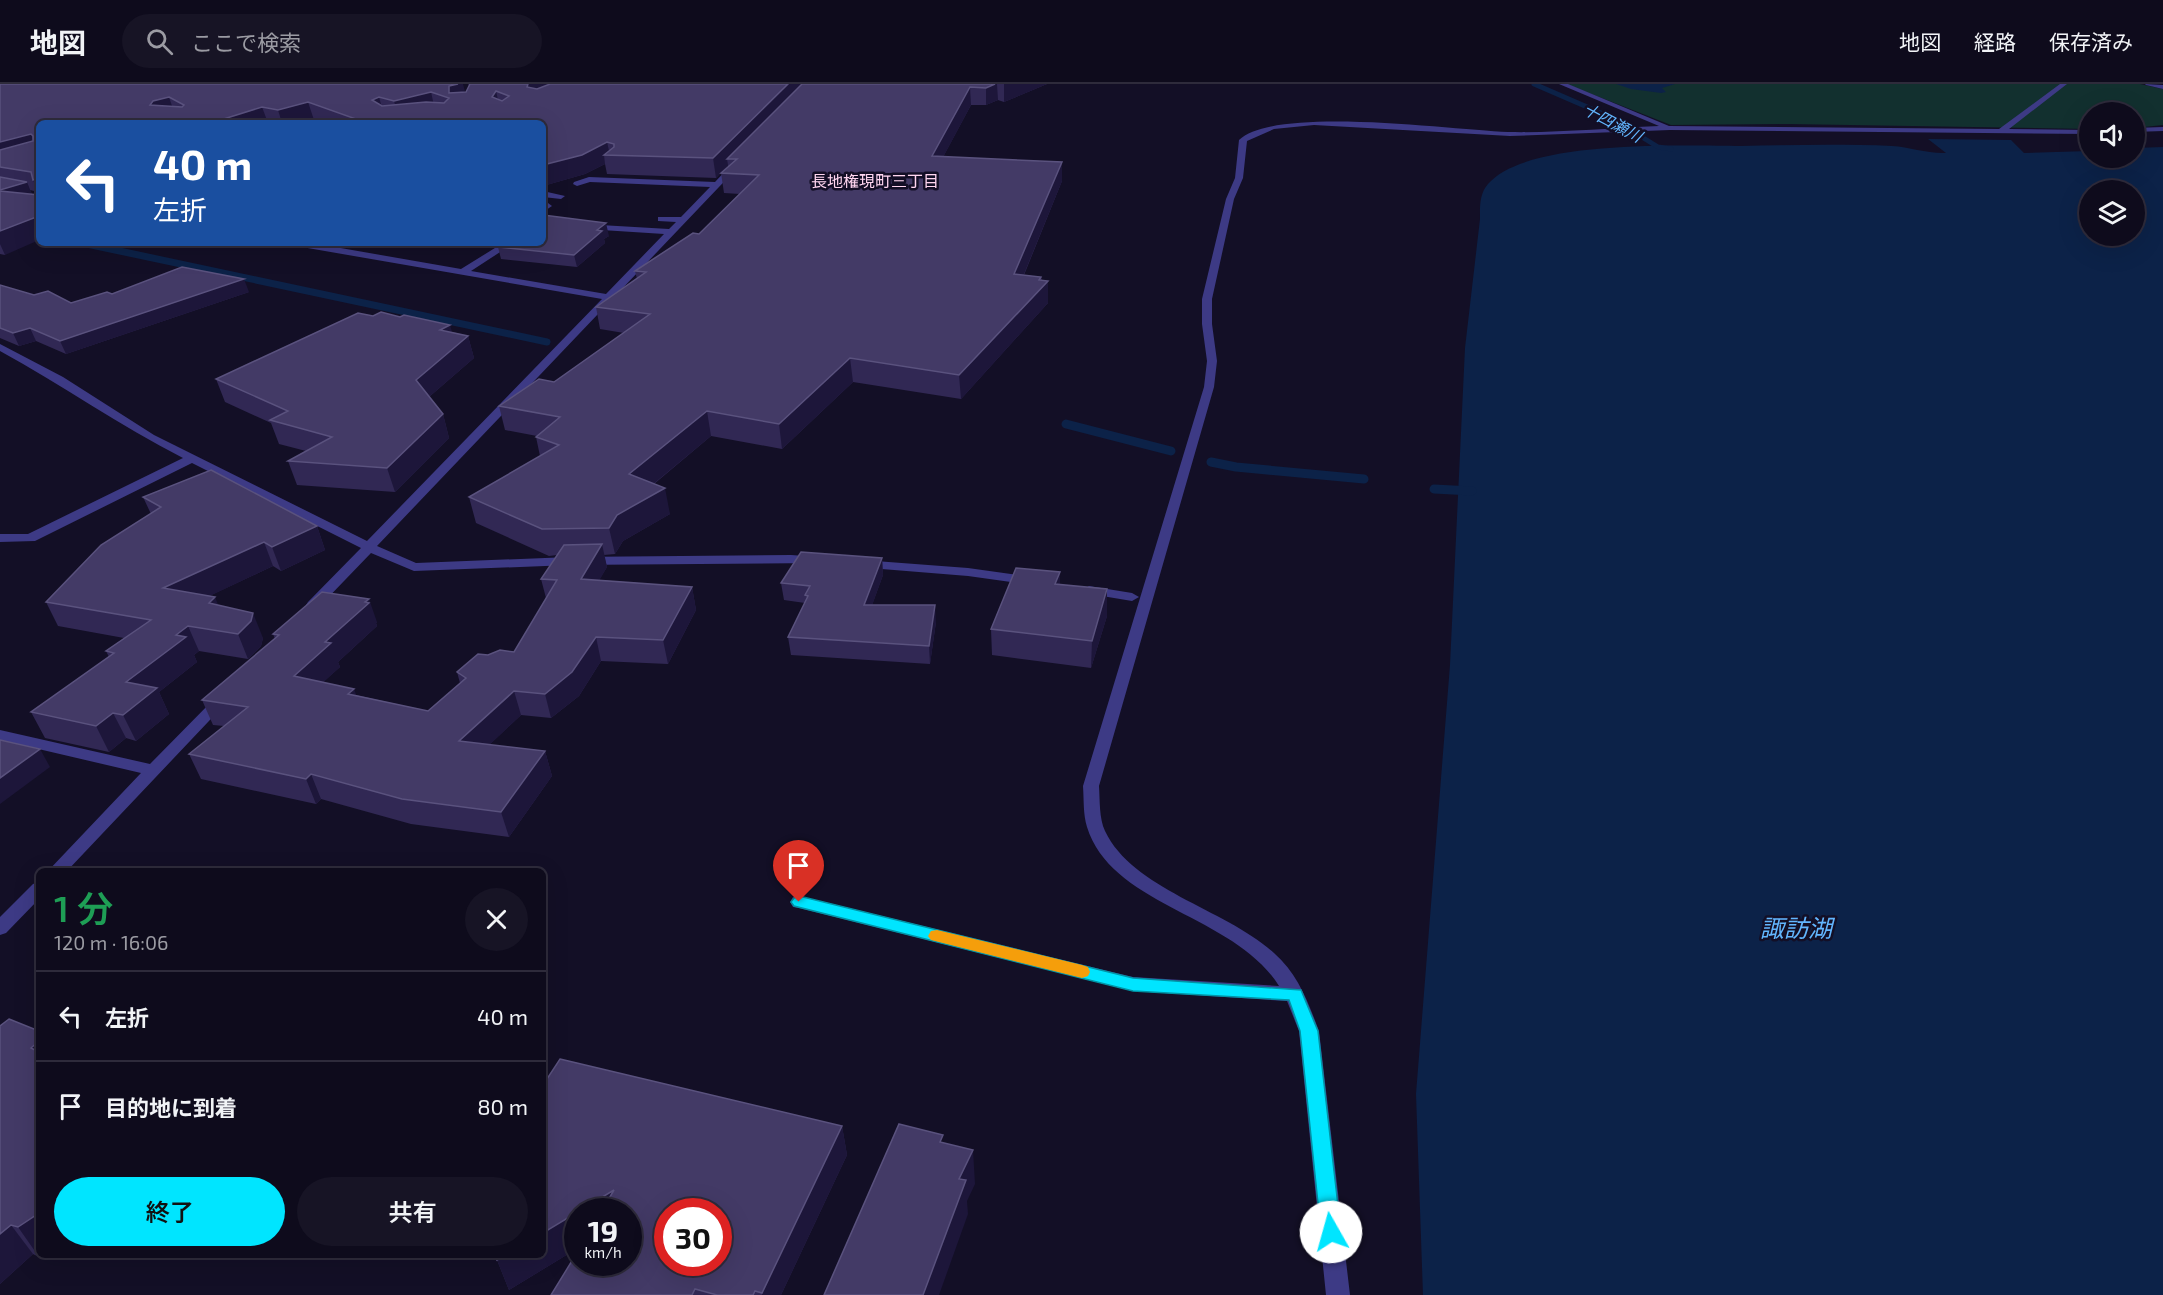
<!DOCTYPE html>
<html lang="ja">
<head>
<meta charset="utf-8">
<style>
	:root { --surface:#0e0b1c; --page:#171425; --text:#f1f3f6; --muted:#9b9ba3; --line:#2e2b3b; --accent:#00e5ff }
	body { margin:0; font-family:"Exo 2","Noto Sans JP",sans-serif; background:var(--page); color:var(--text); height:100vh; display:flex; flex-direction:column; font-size:22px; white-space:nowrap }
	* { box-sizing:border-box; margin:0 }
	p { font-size:20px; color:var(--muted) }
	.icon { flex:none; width:33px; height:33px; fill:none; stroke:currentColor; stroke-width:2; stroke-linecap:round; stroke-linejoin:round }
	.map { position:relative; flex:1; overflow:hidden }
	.sheet { position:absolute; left:36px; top:784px; width:510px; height:390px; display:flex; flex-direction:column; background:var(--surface); border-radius:9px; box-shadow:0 6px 24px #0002,0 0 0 2px var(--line) }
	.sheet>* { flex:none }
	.hud { position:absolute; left:36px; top:36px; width:510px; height:126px; border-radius:9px; box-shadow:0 6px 24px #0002,0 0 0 2px var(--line); background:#1a4fa0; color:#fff; overflow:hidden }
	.fabs { position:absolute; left:2079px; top:18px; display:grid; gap:12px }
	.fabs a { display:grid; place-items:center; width:66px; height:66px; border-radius:50%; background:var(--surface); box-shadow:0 6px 24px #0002,0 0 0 2px var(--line); font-size:30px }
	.speed { position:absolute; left:564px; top:1114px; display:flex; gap:12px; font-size:30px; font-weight:700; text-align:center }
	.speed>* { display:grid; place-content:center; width:78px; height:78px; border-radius:50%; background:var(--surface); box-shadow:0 6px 24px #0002,0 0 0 2px var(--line); line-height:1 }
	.speed small { font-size:15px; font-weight:400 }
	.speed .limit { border:9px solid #d22; background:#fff; color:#111 }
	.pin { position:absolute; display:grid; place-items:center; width:51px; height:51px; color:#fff; margin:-62px -26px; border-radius:50% 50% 50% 0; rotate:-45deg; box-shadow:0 0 6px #0007 }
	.pin .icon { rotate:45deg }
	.me { position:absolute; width:66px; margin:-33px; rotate:353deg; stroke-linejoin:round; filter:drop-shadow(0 0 4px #0008) }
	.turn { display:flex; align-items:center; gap:21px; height:126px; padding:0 18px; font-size:27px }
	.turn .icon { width:78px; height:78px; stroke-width:2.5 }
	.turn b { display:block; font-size:42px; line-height:51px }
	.round { display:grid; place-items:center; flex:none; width:63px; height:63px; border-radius:32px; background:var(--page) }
	.summary { display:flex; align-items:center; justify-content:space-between; height:102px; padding:0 18px }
	h1 { font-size:36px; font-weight:600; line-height:45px; color:#1e9e55 }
	.action { display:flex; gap:12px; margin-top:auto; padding:12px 18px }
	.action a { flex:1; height:69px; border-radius:36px; background:var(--accent); color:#111; font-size:24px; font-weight:600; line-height:69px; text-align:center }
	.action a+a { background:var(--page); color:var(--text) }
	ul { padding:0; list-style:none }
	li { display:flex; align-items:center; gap:18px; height:90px; padding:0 18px; border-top:2px solid var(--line) }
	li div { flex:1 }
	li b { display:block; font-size:22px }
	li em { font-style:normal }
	header { display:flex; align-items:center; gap:36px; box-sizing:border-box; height:84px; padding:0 30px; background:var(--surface); border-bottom:2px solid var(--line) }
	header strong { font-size:28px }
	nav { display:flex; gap:33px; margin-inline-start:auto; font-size:21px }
	.search { width:420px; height:54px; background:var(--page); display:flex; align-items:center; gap:15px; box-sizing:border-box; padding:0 21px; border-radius:33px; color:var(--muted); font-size:22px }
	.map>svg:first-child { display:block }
	.green { fill:#12302f }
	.water { fill:#0c2248; fill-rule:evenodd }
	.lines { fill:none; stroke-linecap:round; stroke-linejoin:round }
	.stream-far2 { stroke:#0c2248; stroke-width:5 }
	.stream-far1 { stroke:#0c2248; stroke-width:7 }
	.stream { stroke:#0c2248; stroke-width:9 }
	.minor { fill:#3d3a85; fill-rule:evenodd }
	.wall { fill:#312854; fill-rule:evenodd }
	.shaded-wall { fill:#1d163a }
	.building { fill:#433a66; stroke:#5a527e; stroke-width:1.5; fill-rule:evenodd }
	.route { fill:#00e5ff; stroke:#0095a6; stroke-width:1.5 }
	.slow { fill:#f59e0b }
	.labels { text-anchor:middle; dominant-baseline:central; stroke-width:5; stroke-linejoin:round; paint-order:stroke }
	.far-water-label { font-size:16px; font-style:italic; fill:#62b6ff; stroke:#130f26 }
	.far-neighbourhood-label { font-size:16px; fill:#ffd6f0; stroke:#130f26 }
	.near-water-label { font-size:24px; font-style:italic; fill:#62b6ff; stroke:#130f26 }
</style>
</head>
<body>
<header>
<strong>地図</strong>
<div class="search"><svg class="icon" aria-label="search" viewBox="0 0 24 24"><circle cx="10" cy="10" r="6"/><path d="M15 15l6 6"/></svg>ここで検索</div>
<nav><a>地図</a><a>経路</a><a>保存済み</a></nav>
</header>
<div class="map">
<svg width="2163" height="1211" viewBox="0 0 2163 1211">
	<rect width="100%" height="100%" fill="#130f26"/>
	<path class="green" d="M1566 0H2140L2163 5V41L2135 44 2134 28H2090L2089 45 1788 40 1671 41Z"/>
	<g class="water">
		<path d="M1616 0H1675L1662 4 1666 8 1661 9 1631 5Z"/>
		<path d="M1928 55 2011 56 2024 69 2089 67 2090 74H2134L2135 64 2163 63V1211H1423L1416 1010 1450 581 1465 264 1480 135C1480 124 1479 110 1488 100 1526 55 1684 62 1741 62 1791 61 1842 60 1892 62 1910 63 1928 70 1946 69ZM2090 106H2134V152H2090Z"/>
	</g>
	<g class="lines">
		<path class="stream-far2" d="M1534 0 1608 32 1658 63 1671 65"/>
		<path class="stream-far1" d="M82 159 547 258"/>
		<g class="stream">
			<path d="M1066 340 1171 367"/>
			<path d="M1211 378 1236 383 1364 395"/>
			<path d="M1434 405 1472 407"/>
		</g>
		<g class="minor">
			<path d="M1559 0H1568L1669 42 1999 45 2060 0H2067L2009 45 2090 46V50L1670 46 1510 52 1314 41 1274 45 1247 57 1243 94 1234 115 1212 215V240L1217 277 1214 303 1099 702C1100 717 1099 734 1105 747 1133 806 1226 825 1274 869 1298 890 1308 918 1319 947L1350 1211H1326L1299 947 1287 917 1133 907 799 824 793 823 790 818 793 813 799 812 1133 893 1279 902C1234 830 1112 823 1087 743 1083 730 1084 716 1083 702L1204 303 1207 277 1202 240V215L1226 115 1235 94 1239 56C1276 21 1453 46 1508 48 1558 49 1609 44 1659 42Z"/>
			<path d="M2145 0 2163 1V5L2146 1Z"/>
			<path d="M2163 43V47L2134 48V44Z"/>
			<path d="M732 80 739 82 377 462 416 479 570 473 791 471 819 473 821 476 819 479 570 481 414 487 371 469 318 524H308L306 521 308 518 361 464 192 379 35 457 0 458V450H28L183 374C120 342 62 301 0 267V260L63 293 154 351 367 457 602 215 296 162 291 159H312L461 185 503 159H514L471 187 606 210 664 150 586 145 582 142 583 140 669 145 676 138 658 137V133H681L710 103 590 98 577 102 573 100 574 98 589 93 715 98Z"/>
			<path d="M543 107 565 112 561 115 543 113Z"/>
			<path d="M548 119 552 122 543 128V121Z"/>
			<path d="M862 476 968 484 1032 493 1039 497 1032 501 968 492 857 483 855 480Z"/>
			<path d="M1089 502 1132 509 1139 513 1132 517 1084 509 1082 506Z"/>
			<path d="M221 611 226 613 229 616 226 619 66 788H47L141 689 0 656V646L150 680 216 613Z"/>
			<path d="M39 798V815L6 849 0 851V833L33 800Z"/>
		</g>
	</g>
	<g class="wall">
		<path d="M0 0 465 8H466L469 1 468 0H1047L1004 18 998 16 986 21H971L943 73 1062 97 1024 191 1041 193 1048 219 961 315 853 298 782 365 711 352 654 400 670 430 623 457 615 470 604 471 607 483 599 496 692 503 696 526 668 580 601 577 579 612 551 634 521 631 489 661 545 667 552 692 509 753 411 740 321 715 316 720 201 695 189 670 224 642 213 641 202 616 275 555 273 550 377 538 376 539 377 542 338 578 340 583 323 598 356 611 428 627 460 599 457 588 488 571 514 568 546 514 541 495 557 471 549 472 476 439 469 413 540 372 536 353 537 352 505 346 499 322 554 298 624 249 600 245 596 223 637 195 635 187 699 150 740 110 724 109 721 89 728 83V81L716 94 607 90 605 80 585 90 543 102V39H322L314 36 303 39H39V110L38 108 30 106 32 110 5 171 0 170Z"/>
		<path d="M609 152 604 155 605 159 577 183 501 175 498 163Z"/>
		<path d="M0 201 34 211 71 219 112 210 249 208 66 270 36 257 19 262 0 254Z"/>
		<path d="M452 248 468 252 474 274 429 313 443 330 449 354 395 408 297 401 288 377 306 367 279 360 271 339 225 318 216 295Z"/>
		<path d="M143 413 317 442 325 466 281 487 273 482 209 512 218 521 263 554 261 562 248 575 199 567 194 571 197 578 159 608 169 630 136 657 126 654 109 668 45 654 31 628 109 573 106 567 124 554 58 542 46 518 151 430Z"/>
		<path d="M882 474 883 491 872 521 936 538 930 580 791 571 788 553 805 519 784 516 781 499Z"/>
		<path d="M1060 488V501L1107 505V532L1091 584 992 571 991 545Z"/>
		<path d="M0 942 39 1173 33 1170 0 1200Z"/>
		<path d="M560 975 842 1042 847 1071 781 1211H551L578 1167V1179H628V1128H578V1164L509 1206 497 1176V1172H543V1001ZM668 1128H718V1179H668Z"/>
	</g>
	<g class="shaded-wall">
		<path d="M458 0H463L466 11 449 9V2Z"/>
		<path d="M528 0H572L532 17 527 3Z"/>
		<path d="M788 0H807L727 75 728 81 716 94 713 74Z"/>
		<path d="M995 0H997L998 16 986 21V4Z"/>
		<path d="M1004 0H1047L1004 18Z"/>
		<path d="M970 3 971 21 933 92 932 72Z"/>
		<path d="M496 7 500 25 492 13Z"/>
		<path d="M431 8 435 26 399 35 394 17Z"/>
		<path d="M169 13 175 31 150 21 153 17Z"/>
		<path d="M379 13 384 31 372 16Z"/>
		<path d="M308 18 314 36 303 39H282L278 26Z"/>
		<path d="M262 23 268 39H211Z"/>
		<path d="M31 50 38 69 0 79V58Z"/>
		<path d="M607 58 610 71H604L605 80 585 90 543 102V81Z"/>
		<path d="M1062 78V97L1015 212 1014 190Z"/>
		<path d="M39 94V110L33 96Z"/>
		<path d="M27 98 35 118 0 111V106Z"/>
		<path d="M39 132V156L5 171 0 160V147Z"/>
		<path d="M606 139 609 152 604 155 605 159 577 183 574 171 597 146Z"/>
		<path d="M1041 193 1042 204 1048 197V219L961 315 959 291Z"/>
		<path d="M244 195 249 208 66 270 60 257Z"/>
		<path d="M450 241 456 262 468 252 474 274 422 319 416 296 440 246Z"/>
		<path d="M30 244 36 257 19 262 13 249Z"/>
		<path d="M850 274 853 298 782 365 779 340Z"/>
		<path d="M707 327 711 352 634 416 629 390Z"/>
		<path d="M443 330 449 354 395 408 387 384Z"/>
		<path d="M665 404 670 430 623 457 615 470 609 444 617 431Z"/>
		<path d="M317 442 325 466 281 487 272 463Z"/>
		<path d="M264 458 273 482 174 529 163 504Z"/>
		<path d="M602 460 607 483 587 518 581 495Z"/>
		<path d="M882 474 883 491 866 538 864 521Z"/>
		<path d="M1060 488V515L1055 500Z"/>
		<path d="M692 503 696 526 668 580 663 556Z"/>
		<path d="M1107 505V532L1091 584 1092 557Z"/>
		<path d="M215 513 225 538 209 519Z"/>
		<path d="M369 515 377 538 376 539 377 542 338 578 340 583 304 616 294 592 325 558Z"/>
		<path d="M935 521 936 538 930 580 929 562Z"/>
		<path d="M253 529 263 554 261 562 248 575 238 550Z"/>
		<path d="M188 542 199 567 194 571 197 578 159 608 169 630 136 657 123 631 126 598 176 551Z"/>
		<path d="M596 553 601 577 579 612 551 634 545 610Z"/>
		<path d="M354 605 363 629 348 610Z"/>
		<path d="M514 607 521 631 467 682 459 657Z"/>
		<path d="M113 629 126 654 109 668 96 642Z"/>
		<path d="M40 665 50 683 0 720V694Z"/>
		<path d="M545 667 552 692 509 753 501 728Z"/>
		<path d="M311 690 321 715 316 720 306 695Z"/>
		<path d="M39 957V977L31 964Z"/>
		<path d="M842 1042 847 1071 781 1211H762V1209Z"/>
		<path d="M973 1066 975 1100 967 1117 968 1130 939 1211H923L959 1095Z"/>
		<path d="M614 1106 621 1128H578Z"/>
		<path d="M578 1128V1164L509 1206 497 1176 505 1172H543V1149Z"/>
		<path d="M39 1129V1172H42L39 1173 18 1143Z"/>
		<path d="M11 1141 33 1170 0 1200V1150Z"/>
	</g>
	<g class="building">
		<path d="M0 0H458L449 2V9L466 8 470 0H528L527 3 537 5 550 0H788L713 74 604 71 614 63V60L607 58 582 71 543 81V39H367L308 18 278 26 262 23 211 39H39V94L33 96 31 88 0 83V66L33 57V52L31 50 0 58ZM496 7 509 12 502 17 492 13ZM431 8 449 14 444 19 426 18 382 22 372 16 379 13 394 17ZM169 13 184 21 182 23 150 21 153 17Z"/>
		<path d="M802 0H995L986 4 970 3 932 72 1062 78 1014 190 1041 193 1039 196 1048 197 959 291 850 274 779 340 707 327 629 390 665 404 617 431 609 444 542 445 469 413 559 361 536 353 560 333 499 322 539 295 554 298 650 230 596 223 646 188 635 187 693 149 699 150 759 91 721 89 737 75H727Z"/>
		<path d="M0 93 27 98 0 106Z"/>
		<path d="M0 107 39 111V132L0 147Z"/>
		<path d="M543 131 606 139 597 146 602 147 574 171 498 163 502 159H543Z"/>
		<path d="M182 183 244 195 60 257 30 244 13 249 0 244V201L34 211 48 207 71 219 107 208 112 210Z"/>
		<path d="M381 228 400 233 404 231 450 241 440 246 468 252 416 296 443 330 387 384 288 377 332 353 270 336 288 327 216 295 358 229 373 232Z"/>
		<path d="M211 386 317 442 272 463 264 458 163 504 215 513 209 519 253 529 251 537 238 550 188 542 176 551 186 553 126 598 157 604 123 631 113 629 96 642 31 628 114 569 106 567 151 536 46 518 101 461 161 423 143 413Z"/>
		<path d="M602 460 581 495 692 503 663 556 596 553 572 588 545 610 514 607 459 657 545 667 501 728 402 715 311 690 306 695 189 670 248 623 202 616 279 551 273 550 322 508 369 515 365 518 369 519 325 558 331 559 294 592 354 605 348 610 428 627 466 594 457 588 478 570 488 571 500 566 514 568 557 496 541 495 564 461Z"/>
		<path d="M801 468 882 474 864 521H935L929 562 788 553 808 512 805 511 810 502 781 499Z"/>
		<path d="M1016 484 1060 488 1055 500 1107 505 1092 557 991 545Z"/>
		<path d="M0 656 40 665 0 694Z"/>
		<path d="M9 935 39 947V957L31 964 39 968V1129L18 1143 11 1141 0 1150V942Z"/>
		<path d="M560 975 842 1042 762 1209 755 1207 753 1211H717L695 1205 692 1211H551L578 1167V1179H628V1128H601L614 1106 543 1149V1001ZM668 1128H718V1179H668Z"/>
		<path d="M899 1040 943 1051 940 1058 973 1066 959 1095 966 1096 923 1211H824Z"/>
		<path d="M497 1172H505L497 1176Z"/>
	</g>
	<path class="route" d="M799 812 1133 894 1301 906 1318 947 1341 1148 1338 1154 1331 1157 1324 1154 1321 1148 1300 947 1289 916 1133 907 794 822 791 818 794 814Z"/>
	<path class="slow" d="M937 846 1082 881 1088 883 1090 888 1088 892 1082 894 931 856 928 852 931 847Z"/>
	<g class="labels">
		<g class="far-water-label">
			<text transform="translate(1613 38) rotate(28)">十四瀬川</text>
		</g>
		<g class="far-neighbourhood-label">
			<text x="875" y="96">長地権現町三丁目</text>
		</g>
		<g class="near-water-label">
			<text x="1796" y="843">諏訪湖</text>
		</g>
	</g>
</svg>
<div class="fabs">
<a><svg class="icon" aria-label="sound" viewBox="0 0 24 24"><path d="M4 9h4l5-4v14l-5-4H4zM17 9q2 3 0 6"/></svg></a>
<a><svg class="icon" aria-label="layers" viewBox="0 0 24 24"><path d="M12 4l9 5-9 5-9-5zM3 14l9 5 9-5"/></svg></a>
</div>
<div class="speed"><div>19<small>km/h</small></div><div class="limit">30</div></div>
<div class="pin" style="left:799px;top:818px;background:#d93025"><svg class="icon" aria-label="arrive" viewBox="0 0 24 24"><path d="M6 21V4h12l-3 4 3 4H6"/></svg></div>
<svg class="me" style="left:1331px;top:1148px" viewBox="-20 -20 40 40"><circle r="19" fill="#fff"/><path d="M0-13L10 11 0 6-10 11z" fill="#00e5ff"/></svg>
<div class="hud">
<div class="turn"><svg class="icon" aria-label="left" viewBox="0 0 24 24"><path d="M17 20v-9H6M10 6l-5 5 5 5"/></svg><div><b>40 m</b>左折</div></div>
</div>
<section class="sheet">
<div class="summary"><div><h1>1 分</h1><p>120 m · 16:06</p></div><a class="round"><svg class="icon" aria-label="close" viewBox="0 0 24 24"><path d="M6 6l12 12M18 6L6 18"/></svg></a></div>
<ul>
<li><svg class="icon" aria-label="left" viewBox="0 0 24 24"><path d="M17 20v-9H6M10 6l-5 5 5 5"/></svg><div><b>左折</b></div><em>40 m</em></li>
<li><svg class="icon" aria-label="arrive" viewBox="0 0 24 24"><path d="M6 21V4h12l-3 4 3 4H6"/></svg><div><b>目的地に到着</b></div><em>80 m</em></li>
</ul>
<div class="action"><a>終了</a><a>共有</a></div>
</section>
</div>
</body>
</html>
